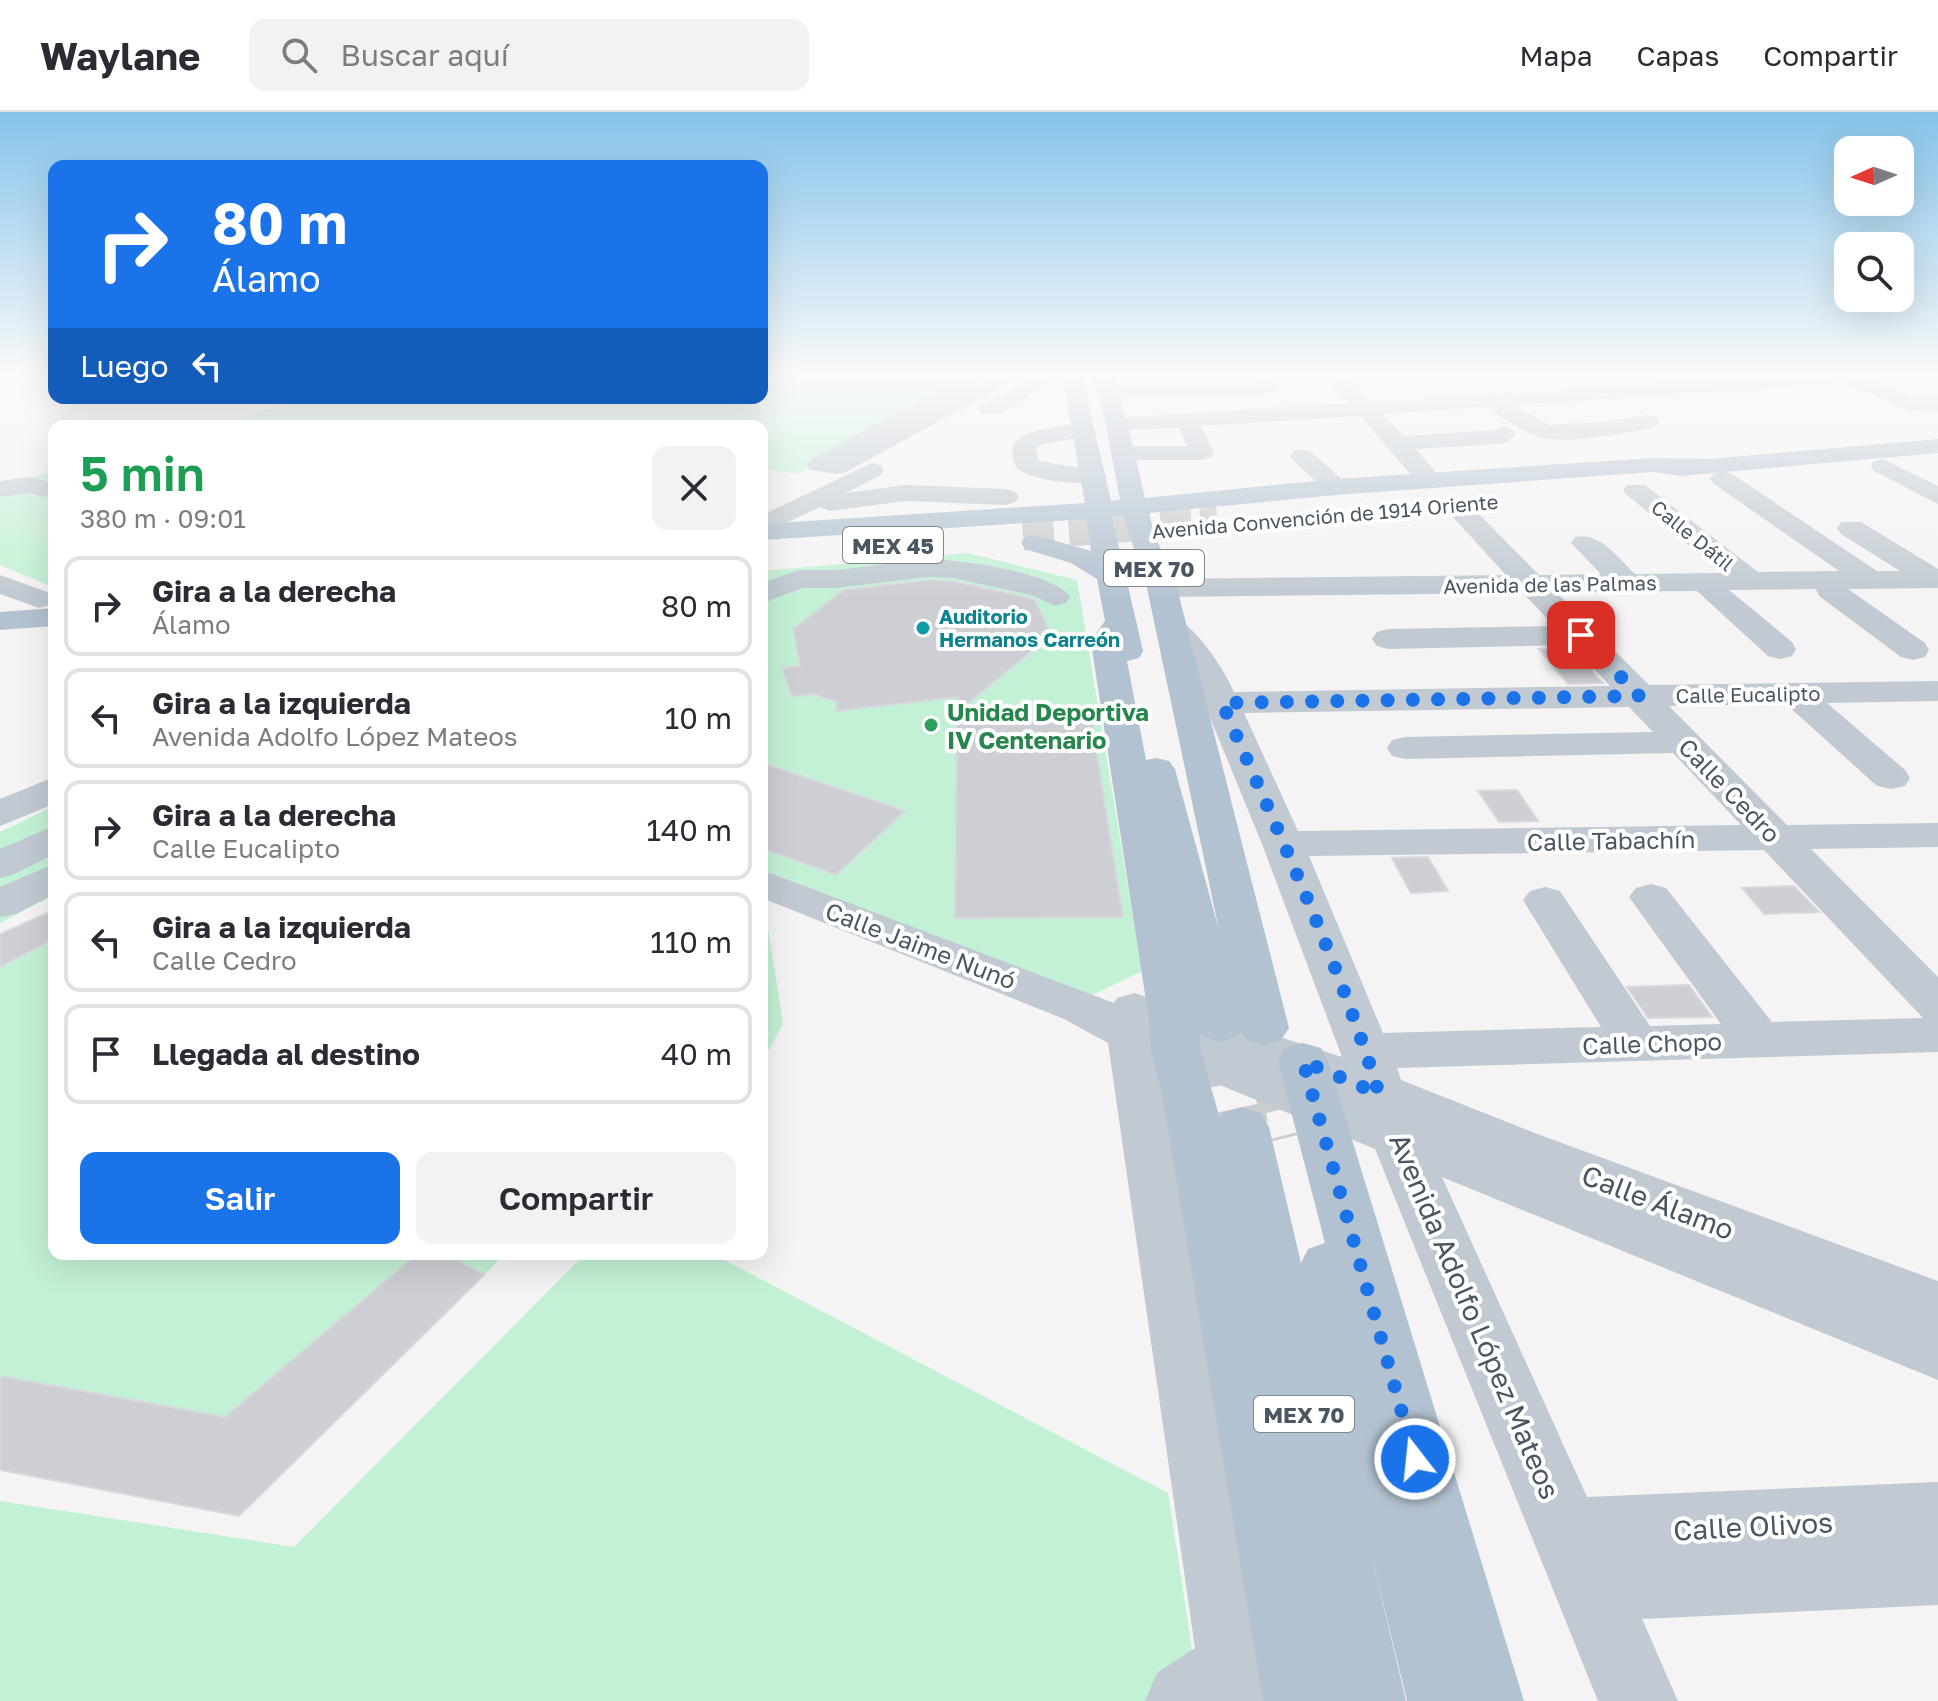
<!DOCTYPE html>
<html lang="es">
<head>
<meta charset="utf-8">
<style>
	:root { --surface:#fff; --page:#f2f2f3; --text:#2b2b33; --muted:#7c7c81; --line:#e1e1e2; --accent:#1a73e8 }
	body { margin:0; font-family:"Golos Text",sans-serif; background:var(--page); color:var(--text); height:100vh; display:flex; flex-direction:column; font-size:30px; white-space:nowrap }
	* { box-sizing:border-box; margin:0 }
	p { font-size:26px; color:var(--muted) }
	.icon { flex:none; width:44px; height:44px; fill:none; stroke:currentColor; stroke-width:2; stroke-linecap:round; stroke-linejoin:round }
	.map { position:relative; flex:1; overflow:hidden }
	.side { position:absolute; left:48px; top:308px; width:720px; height:840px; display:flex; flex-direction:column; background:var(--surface); border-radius:16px; box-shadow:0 8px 32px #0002 }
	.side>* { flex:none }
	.top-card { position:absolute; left:48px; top:48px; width:720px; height:244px; border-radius:16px; box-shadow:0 8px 32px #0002; background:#1a73e8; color:#fff; overflow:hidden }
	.needle { width:52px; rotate:267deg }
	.controls { position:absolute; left:1834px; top:24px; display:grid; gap:16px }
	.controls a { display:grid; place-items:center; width:80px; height:80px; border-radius:16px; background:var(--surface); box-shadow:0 8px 32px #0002; font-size:40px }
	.pin { position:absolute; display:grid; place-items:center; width:68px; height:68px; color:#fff; margin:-34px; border-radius:16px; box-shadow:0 4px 12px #0006 }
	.me { position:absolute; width:88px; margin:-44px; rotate:344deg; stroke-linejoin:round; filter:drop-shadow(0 0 6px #0008) }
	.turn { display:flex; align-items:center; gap:28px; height:168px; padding:0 32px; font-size:36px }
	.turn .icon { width:104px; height:104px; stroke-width:2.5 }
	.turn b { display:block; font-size:56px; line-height:68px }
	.then { display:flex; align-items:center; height:76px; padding:0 32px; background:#0003; gap:16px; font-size:30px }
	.round { display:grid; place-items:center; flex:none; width:84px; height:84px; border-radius:16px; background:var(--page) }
	.headline { display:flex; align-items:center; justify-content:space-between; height:136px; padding:0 32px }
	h1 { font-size:48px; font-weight:600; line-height:60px; color:#1e9e55 }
	.primary-button { display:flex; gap:16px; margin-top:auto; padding:16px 32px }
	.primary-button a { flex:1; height:92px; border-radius:16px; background:var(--accent); color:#fff; font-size:32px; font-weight:600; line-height:92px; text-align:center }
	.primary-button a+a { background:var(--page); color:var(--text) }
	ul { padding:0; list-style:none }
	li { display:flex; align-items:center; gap:24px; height:100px; margin:0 16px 12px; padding:0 16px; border:4px solid var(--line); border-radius:16px }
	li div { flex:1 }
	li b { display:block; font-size:30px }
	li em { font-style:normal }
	header { display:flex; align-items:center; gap:48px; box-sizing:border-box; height:112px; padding:0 40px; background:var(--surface); border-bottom:2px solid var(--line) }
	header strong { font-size:38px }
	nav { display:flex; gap:44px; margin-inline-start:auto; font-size:28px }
	.search { width:560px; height:72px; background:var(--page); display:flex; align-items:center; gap:20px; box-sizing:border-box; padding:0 28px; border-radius:16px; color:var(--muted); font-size:30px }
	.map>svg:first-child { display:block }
	.green { fill:#c3f1d5 }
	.building { fill:#cdcfd5; stroke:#d7d9de; stroke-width:2 }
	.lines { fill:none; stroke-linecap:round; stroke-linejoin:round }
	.major-tunnel-far2 { stroke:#caccce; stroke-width:23; stroke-dasharray:23 12; stroke-linecap:butt }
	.major-tunnel-far1 { stroke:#caccce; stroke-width:31; stroke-dasharray:31 15; stroke-linecap:butt }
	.major-tunnel { stroke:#caccce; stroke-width:53; stroke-dasharray:53 26; stroke-linecap:butt }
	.minor { fill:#c1cad2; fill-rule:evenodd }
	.major { fill:#b3c2d1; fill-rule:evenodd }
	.route { stroke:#1a73e8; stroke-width:14; stroke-dasharray:0 25.2 }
	.culture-dot { fill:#0f9aa8; stroke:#fff; stroke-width:3 }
	.leisure-dot { fill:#2e9e5b; stroke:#fff; stroke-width:3 }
	.labels { text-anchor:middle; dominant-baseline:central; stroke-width:8; stroke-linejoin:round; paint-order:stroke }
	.far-street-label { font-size:20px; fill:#4a5661; stroke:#fff }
	.far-culture-label { font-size:20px; font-weight:bold; fill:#0d838f; stroke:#fff; text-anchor:start }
	.shield { fill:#fff; stroke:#808990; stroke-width:2 }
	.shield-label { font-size:22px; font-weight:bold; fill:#4a5661 }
	.leisure-label { font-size:24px; font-weight:bold; fill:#27864d; stroke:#fff; text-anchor:start }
	.street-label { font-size:24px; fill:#4a5661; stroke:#fff }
	.near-street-label { font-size:28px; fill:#4a5661; stroke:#fff }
</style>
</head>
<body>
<header>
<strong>Waylane</strong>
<div class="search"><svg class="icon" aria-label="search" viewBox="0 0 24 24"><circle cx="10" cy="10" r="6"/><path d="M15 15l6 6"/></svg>Buscar aquí</div>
<nav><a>Mapa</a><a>Capas</a><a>Compartir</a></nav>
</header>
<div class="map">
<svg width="1938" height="1589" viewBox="0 0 1938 1589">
	<rect width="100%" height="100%" fill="#f5f3f3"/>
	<g class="green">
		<path d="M762 264H965L798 362 762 356V314H214L304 286H762Z"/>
		<path d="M54 359V472L48 473 0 453V374Z"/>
		<path d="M968 441 1077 468 1142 859 1090 884 762 758V459Z"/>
		<path d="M54 694V783L0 811V720Z"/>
		<path d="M54 798V1142H505L239 1404 0 1358V822Z"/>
		<path d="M762 801 766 803 783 912 762 950Z"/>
		<path d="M585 1142H713L1168 1381 1200 1589H0V1389L294 1435Z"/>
	</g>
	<g class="building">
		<path d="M927 468 953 469 1030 486 1035 488 1052 523 957 600 958 585 836 599 837 590 813 582 792 585 782 556 800 554 793 517 844 478Z"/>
		<path d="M1571 536 1597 565 1603 571 1568 572 1539 537Z"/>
		<path d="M957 605H1091L1123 805 955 806Z"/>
		<path d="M762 651 905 699 836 763 762 736Z"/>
		<path d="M1517 678 1538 709 1499 710 1478 679Z"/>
		<path d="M1428 745 1448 779 1411 781 1392 746Z"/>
		<path d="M1794 774 1819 800 1764 802 1742 776Z"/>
		<path d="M54 798V827L0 855V822Z"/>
		<path d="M1689 873 1712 905 1648 906 1627 875Z"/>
		<path d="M417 1142H447L484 1163 239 1404 0 1358V1264L225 1305Z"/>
	</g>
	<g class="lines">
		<path class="major-tunnel-far2" d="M1200 408 1217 407"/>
		<path class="major-tunnel-far1" d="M1023 423 1217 407"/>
		<g class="major-tunnel">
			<path d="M1221 919 1242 1015"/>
			<path d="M1272 945 1293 1024"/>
		</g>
		<g class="minor">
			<path d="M964 264H989L973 276 997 264H1022L846 360 837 362 810 358 807 353 810 348Z"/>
			<path d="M1039 264H1065L998 302H982L979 297 982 292Z"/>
			<path d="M1251 264H1272L1279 274 1276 278 1259 283 1107 286 1096 280 1107 274 1256 271Z"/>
			<path d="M1324 264H1345L1371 290 1769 264H1870L1868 267 1918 286 1938 285V299L1908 298 1843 271 1513 293 1550 313 1603 310 1648 303 1656 305 1659 310 1656 315C1629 321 1568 332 1542 326 1527 323 1511 310 1497 303L1494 298 1496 294 1383 302 1404 324 1494 318 1504 315 1512 317 1516 322 1508 330 1500 332 1416 337 1442 368 1438 373H1420L1360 304 1201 314 1214 341 1210 346 1202 348H1123L1115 346 1111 341 1115 336 1123 334H1187L1179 316 1109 318 1106 313 1109 308 1117 306 1348 291Z"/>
			<path d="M1082 311 1090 313 1093 318 1090 323 1041 333 1036 336 1039 349 1104 360 1107 365 1104 370C1087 374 1033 369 1019 358 1013 354 1013 340 1012 333 1026 315 1061 315 1082 311Z"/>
			<path d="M1302 337 1310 339 1345 370 1349 375 1345 380H1327L1294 349 1290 344 1294 339Z"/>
			<path d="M1883 347 1938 374V392L1874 359 1871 354 1874 349Z"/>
			<path d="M872 351 881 353 884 358 881 363 846 381 905 373 1006 377 1015 380 1019 385 1015 390 1006 393 905 389 830 399 820 395 762 422V403Z"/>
			<path d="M1723 359 1732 362 1877 459H1900L1841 422 1837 416 1841 410H1861L1938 457V476L1848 477 1925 531 1929 538 1925 545 1913 548 1901 545 1819 484 1816 477 1729 478 1792 530 1796 537 1792 544 1780 547 1768 544 1697 479 1556 480 1649 573 1938 569V589L1827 591 1905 658 1910 666 1905 674 1891 677 1877 674 1786 592 1669 594 1787 713 1938 711V735L1811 737 1938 865V940L1397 956 1401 968 1540 1023 1938 1169V1268L1442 1065 1587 1385 1938 1370V1493L1642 1507 1678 1589H1598L1375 1037 1162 949 1282 1589H1145L1157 1561 1195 1536 1108 931 1064 907 762 786V758L1114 891 1117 886 1134 881 1151 886 1158 898 1157 912 1172 916 1179 903 1196 898 1342 945 1262 732 1192 562 1155 517 1160 510C1167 509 1172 507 1179 509 1199 518 1226 561 1234 580L1610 574 1572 533 1388 537 1377 534 1372 527 1377 520 1388 517 1554 514 1523 481 1162 485 1151 482 1147 476 1151 470 1162 467 1506 463 1442 393 1446 387H1464L1539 463 1601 462 1571 431 1575 425C1600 419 1618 446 1635 462L1722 461 1627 383 1623 378 1627 373H1645L1758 460 1839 459 1714 372 1710 367 1714 362ZM1629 595 1653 620 1405 625 1392 628 1387 636 1392 644 1405 647 1673 641 1741 713 1298 719 1244 601ZM1764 738 1923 906 1772 910 1666 776 1651 772 1636 776 1629 785 1721 912 1650 914 1560 779 1545 775 1530 779 1523 788 1601 915 1383 921 1309 744Z"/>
			<path d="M29 365 54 371V387L29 381 0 385V369Z"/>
			<path d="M927 447C959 448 1052 459 1070 485L1066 491 1055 494 1031 483 953 466 927 465 837 476H803L762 491V471L799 458H837Z"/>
			<path d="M0 463 50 481 54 487 50 493 39 496 0 482Z"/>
			<path d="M54 665V692L0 714V687Z"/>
			<path d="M54 714V742L15 762 0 766V737Z"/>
			<path d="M54 752V782L16 802 0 805V775Z"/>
		</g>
		<g class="major">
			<path d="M1062 264H1082L1111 389 1120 388 1106 313 1092 264H1112L1128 313 1145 386 1336 367 1653 346 1710 347 1938 327V341L1680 364 1653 360 1336 383 1149 401 1154 421 1177 476 1289 916 1281 928 1264 933 1247 928 1241 919 1237 925 1220 930 1203 925 1200 920 1201 940 1220 1007 1223 1001 1242 995 1261 1001 1269 1015 1301 1151 1308 1137 1325 1131 1278 949 1285 936 1303 931 1321 936 1328 949 1524 1589H1407L1369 1433 1406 1589H1263L1163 986 1151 940 1149 908 1092 537 1095 523 1105 509 1097 467 1071 451 1025 437 1021 431 1025 425 1035 423 1091 439 1087 407 762 428V412L1085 391ZM1123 403 1147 476 1219 818 1175 657 1169 649 1156 646 1146 648 1127 549 1139 546 1143 539 1116 423 1113 404Z"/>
			<path d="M54 496V514L0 518V500Z"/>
		</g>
	</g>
	<linearGradient id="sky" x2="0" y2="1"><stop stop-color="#85c3ea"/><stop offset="0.54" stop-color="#fafafa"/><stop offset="1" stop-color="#fafafa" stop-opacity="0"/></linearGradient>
	<rect width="1938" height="486" fill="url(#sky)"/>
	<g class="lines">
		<path class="route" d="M1415 1347 1303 949 1379 982C1338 848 1278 719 1222 591L1639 584 1581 523"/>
	</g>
	<circle class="culture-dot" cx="923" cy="516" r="8"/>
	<circle class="leisure-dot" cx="931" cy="613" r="8"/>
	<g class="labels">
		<g class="far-street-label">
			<text transform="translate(1325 404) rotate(-5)">Avenida Convención de 1914 Oriente</text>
			<text transform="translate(1693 423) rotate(39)">Calle Dátil</text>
			<text transform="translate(1550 472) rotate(-1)">Avenida de las Palmas</text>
			<text transform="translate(1748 582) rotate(-1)">Calle Eucalipto</text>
		</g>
		<g class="far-culture-label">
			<text x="939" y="504">Auditorio<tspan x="939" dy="23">Hermanos Carreón</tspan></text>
		</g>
		<g class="shield">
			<rect x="843" y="415" width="100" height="36" rx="6"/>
			<rect x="1104" y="438" width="100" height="36" rx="6"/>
			<rect x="1254" y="1284" width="100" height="36" rx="6"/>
		</g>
		<g class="shield-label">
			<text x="893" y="433">MEX 45</text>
			<text x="1154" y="456">MEX 70</text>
			<text x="1304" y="1302">MEX 70</text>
		</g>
		<g class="leisure-label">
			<text x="947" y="599">Unidad Deportiva<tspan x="947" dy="28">IV Centenario</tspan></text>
		</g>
		<g class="street-label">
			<text transform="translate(1730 678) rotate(46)">Calle Cedro</text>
			<text transform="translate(1611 728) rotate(-1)">Calle Tabachín</text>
			<text transform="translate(921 833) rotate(21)">Calle Jaime Nunó</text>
			<text transform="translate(1652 931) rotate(-2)">Calle Chopo</text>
		</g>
		<g class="near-street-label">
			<text transform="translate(1658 1090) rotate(21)">Calle Álamo</text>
			<text transform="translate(1475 1204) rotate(67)">Avenida Adolfo López Mateos</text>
			<text transform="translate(1753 1414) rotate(-3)">Calle Olivos</text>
		</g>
	</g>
</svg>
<div class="controls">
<a><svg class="needle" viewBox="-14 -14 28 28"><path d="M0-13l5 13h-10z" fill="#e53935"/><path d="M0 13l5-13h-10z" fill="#7c7c81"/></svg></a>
<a><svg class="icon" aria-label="search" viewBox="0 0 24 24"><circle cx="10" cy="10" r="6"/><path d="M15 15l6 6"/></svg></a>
</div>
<div class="pin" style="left:1581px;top:523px;background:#d93025"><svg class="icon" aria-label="arrive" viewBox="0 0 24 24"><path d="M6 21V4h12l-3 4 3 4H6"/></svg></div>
<svg class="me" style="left:1415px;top:1347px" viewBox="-20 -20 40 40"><circle r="17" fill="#1a73e8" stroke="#fff" stroke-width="3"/><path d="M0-11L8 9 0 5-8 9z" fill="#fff"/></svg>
<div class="top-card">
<div class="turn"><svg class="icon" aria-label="right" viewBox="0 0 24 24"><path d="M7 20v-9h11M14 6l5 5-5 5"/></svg><div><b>80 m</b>Álamo</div></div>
<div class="then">Luego<svg class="icon" aria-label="left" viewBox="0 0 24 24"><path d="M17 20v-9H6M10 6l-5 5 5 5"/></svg></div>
</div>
<section class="side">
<div class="headline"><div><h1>5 min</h1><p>380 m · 09:01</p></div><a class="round"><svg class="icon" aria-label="close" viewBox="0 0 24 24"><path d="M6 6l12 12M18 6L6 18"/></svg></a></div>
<ul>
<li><svg class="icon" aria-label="right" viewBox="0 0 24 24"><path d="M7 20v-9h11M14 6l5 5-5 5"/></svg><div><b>Gira a la derecha</b><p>Álamo</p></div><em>80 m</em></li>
<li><svg class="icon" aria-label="left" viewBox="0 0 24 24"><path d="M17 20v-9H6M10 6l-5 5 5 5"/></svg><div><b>Gira a la izquierda</b><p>Avenida Adolfo López Mateos</p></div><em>10 m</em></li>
<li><svg class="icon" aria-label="right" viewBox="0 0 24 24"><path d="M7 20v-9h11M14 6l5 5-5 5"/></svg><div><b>Gira a la derecha</b><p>Calle Eucalipto</p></div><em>140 m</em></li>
<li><svg class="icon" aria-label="left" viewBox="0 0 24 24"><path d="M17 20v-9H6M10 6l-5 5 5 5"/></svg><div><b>Gira a la izquierda</b><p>Calle Cedro</p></div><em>110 m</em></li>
<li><svg class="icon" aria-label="arrive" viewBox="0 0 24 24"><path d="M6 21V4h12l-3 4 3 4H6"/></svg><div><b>Llegada al destino</b></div><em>40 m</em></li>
</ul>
<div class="primary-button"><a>Salir</a><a>Compartir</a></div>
</section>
</div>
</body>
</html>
